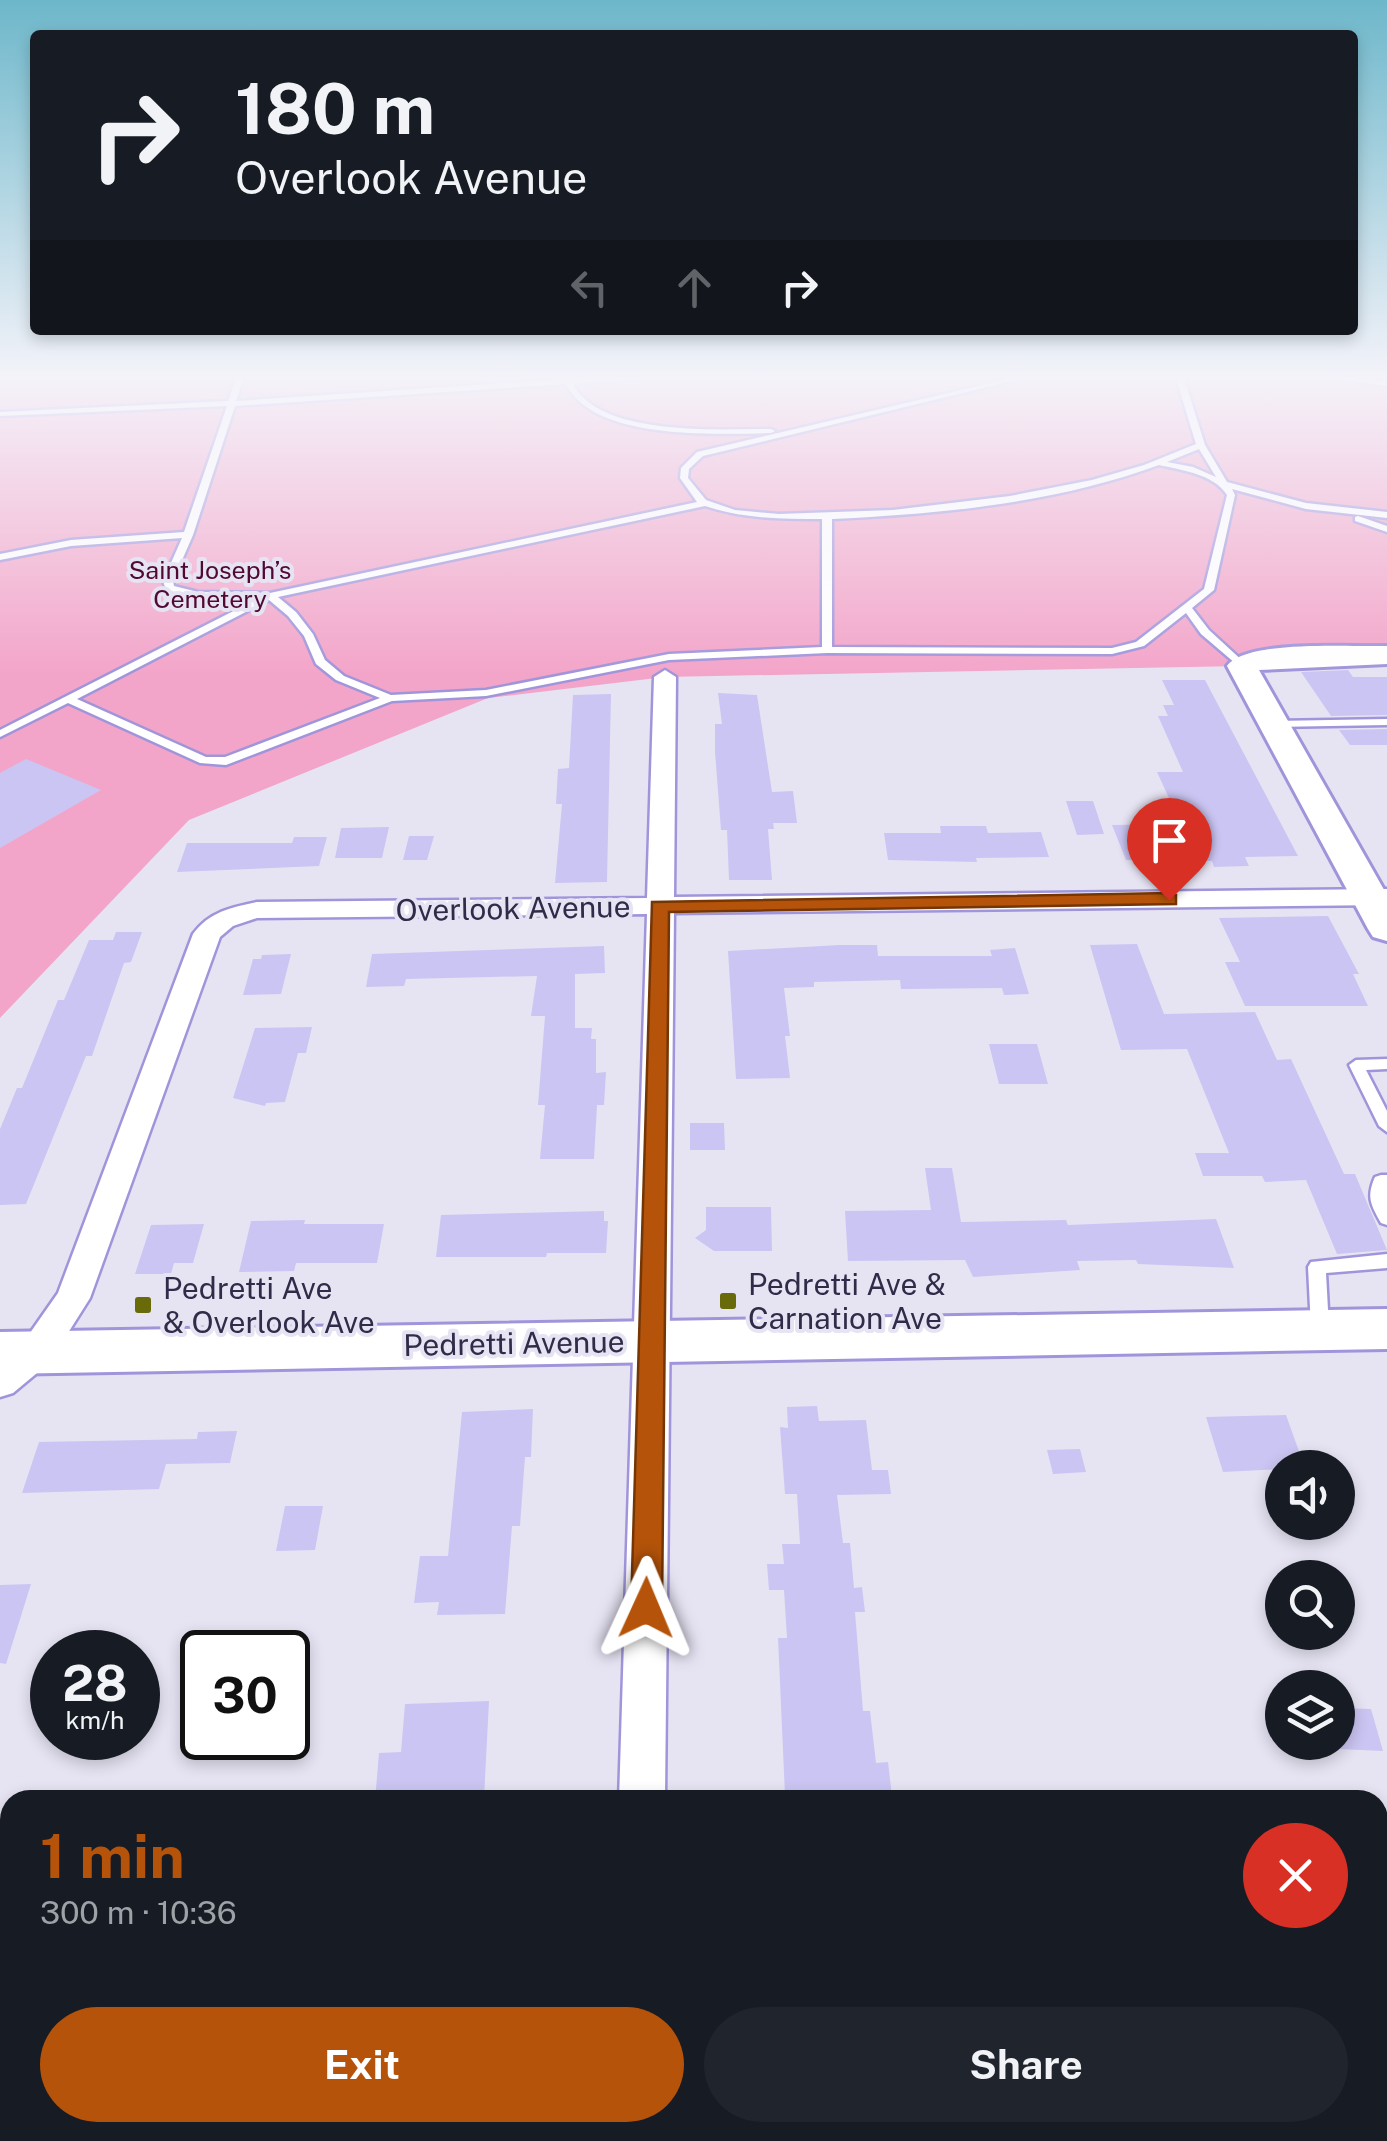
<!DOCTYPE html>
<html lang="en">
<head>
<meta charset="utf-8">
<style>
	:root { --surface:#171b24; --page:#20242c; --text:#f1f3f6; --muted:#9ea1a6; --accent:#b45309 }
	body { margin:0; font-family:"Public Sans",sans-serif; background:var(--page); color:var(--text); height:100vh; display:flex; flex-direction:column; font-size:38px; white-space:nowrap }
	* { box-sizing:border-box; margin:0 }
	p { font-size:32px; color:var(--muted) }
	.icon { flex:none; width:55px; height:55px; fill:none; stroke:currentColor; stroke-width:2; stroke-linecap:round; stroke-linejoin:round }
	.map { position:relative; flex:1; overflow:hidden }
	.side { position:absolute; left:0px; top:1790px; width:1388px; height:352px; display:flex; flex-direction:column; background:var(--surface); border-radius:30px 30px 0 0; box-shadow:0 5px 15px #0003 }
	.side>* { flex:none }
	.hud { position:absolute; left:30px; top:30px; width:1328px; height:305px; border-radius:10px; box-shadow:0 5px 15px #0003; background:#171b24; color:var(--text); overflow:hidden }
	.buttons { position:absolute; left:1265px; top:1450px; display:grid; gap:20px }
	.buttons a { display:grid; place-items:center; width:90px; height:90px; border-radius:50%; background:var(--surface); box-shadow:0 5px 15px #0003; font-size:50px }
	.speed { position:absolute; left:30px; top:1630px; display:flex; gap:20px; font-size:50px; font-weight:700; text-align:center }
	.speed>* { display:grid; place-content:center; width:130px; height:130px; border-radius:50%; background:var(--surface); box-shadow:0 5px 15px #0003; line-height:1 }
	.speed small { font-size:25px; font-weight:400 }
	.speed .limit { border:5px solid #111; border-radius:15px; background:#fff; color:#111 }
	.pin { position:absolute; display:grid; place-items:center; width:85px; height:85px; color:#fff; margin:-102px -42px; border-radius:50% 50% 50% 0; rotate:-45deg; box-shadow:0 0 10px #0007 }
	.pin .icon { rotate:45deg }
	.me { position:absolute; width:110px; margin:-55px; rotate:1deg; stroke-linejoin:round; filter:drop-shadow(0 0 8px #0008) }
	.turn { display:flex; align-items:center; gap:35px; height:210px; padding:0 40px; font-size:45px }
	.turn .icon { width:130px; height:130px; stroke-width:2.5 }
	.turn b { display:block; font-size:70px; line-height:85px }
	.lanes { display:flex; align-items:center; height:95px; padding:0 40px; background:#0003; justify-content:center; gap:50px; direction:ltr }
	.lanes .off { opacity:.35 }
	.round { display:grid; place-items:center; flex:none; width:105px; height:105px; border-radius:52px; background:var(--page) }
	.overview { display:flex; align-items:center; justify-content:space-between; height:170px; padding:0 40px }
	h1 { font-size:60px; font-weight:700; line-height:75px; color:var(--accent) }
	.cta { display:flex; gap:20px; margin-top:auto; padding:20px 40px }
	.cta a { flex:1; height:115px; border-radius:60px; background:var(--accent); color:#fff; font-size:40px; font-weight:700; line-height:115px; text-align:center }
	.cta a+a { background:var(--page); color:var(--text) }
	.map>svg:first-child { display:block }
	.green { fill:#f3a5c9 }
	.building { fill:#cbc5f3 }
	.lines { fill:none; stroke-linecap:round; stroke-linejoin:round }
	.lane-casing { stroke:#a095db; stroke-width:5 }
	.street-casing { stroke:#a095db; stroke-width:5 }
	.secondary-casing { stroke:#a095db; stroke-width:6 }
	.lane { fill:#fff; fill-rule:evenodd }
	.street { fill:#fff; fill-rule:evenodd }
	.secondary { fill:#fff; fill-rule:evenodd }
	.route { fill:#b45309; stroke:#753606; stroke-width:2.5 }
	.poi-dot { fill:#696b0b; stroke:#e6e4f3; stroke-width:4 }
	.labels { text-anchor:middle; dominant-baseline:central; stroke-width:8; stroke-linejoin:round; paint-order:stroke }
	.far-park-label { font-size:25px; fill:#510933; stroke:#e6e4f3 }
	.street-label { font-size:30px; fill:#302b48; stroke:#e6e4f3 }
	.poi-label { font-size:30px; fill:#302b48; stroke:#e6e4f3; text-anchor:start }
</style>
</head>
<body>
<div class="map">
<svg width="1387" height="2141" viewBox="0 0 1387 2141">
	<rect width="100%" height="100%" fill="#e6e4f3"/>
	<path class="green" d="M0 375H1387V655L1242 666 665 677 488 698 189 820 0 1018Z"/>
	<g class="building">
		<path d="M1348 670 1353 677H1387V715L1331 716 1301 672Z"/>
		<path d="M1162 680H1205L1298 856 1245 857 1249 866 1214 867 1212 861 1126 860 1112 825 1181 824 1157 772H1183L1158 716H1168L1163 705H1174Z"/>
		<path d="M718 693 757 695 772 792 793 791 797 823H773L774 829H768L772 880H729L727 830H721L715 752V724H722Z"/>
		<path d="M611 694 607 882 555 883 562 804H556L558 769 569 768 573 695Z"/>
		<path d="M1387 729V745H1350L1339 730Z"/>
		<path d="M26 759 101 790 0 848V773Z"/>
		<path d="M1066 801H1093L1104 834 1077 835Z"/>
		<path d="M940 826H986L988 833 1041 832 1049 857 976 858 977 862 888 860 884 833H941Z"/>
		<path d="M389 827 382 858H335L341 828Z"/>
		<path d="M409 836H434L427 860H403Z"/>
		<path d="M294 837H327L319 866 177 872 187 843H292Z"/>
		<path d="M1328 916 1359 974H1353L1368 1006H1245L1225 962H1240L1219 918Z"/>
		<path d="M116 932H142L131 962 124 963 92 1056H86L26 1204 0 1205V1129L17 1088H22L58 1000H64L89 940H113Z"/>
		<path d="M1137 944 1164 1014 1255 1012 1277 1060 1291 1059 1344 1174H1355L1387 1250 1337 1254 1306 1180 1265 1182 1262 1176H1203L1195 1153H1229L1187 1049 1121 1050 1090 945Z"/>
		<path d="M840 945H877L878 956H992L990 950 1015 948 1029 994 1004 995 1002 988 901 989 900 980 814 982V987L784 988 790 1036H785L790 1078 736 1079 728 951Z"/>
		<path d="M604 946 605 973 575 974V1028H592L591 1039H596V1073L606 1072 604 1105H597L594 1159H540L545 1105H538L545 1016H531L537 976 406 979 404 986 366 987 372 954Z"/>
		<path d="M291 954 281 994 243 995 253 959H261L262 955Z"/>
		<path d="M312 1027 306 1053H298L285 1102 266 1103 265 1106 233 1098 255 1028Z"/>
		<path d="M989 1044H1037L1048 1084H999Z"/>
		<path d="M690 1123H724L725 1150H690Z"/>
		<path d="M925 1168H952L961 1222 1066 1220 1068 1225 1216 1219 1234 1268 1138 1264 1136 1260 1077 1261 1080 1270 973 1277 965 1260 848 1261 845 1211 931 1210Z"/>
		<path d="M706 1207H771L772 1251H714L695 1238 706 1230Z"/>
		<path d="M604 1211V1221H608L606 1253H547L546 1257H436L441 1215Z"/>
		<path d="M305 1220 304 1224H384L377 1263H296L294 1271 239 1272 251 1221Z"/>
		<path d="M204 1224 193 1263H174L171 1274H135L151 1225Z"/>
		<path d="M817 1406 819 1421 866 1420 872 1470H888L891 1494 837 1495 843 1543H850L854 1588 862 1587 865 1612H855L863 1711H870L876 1763 888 1762 892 1796 785 1795 778 1638H787L784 1590H769L767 1564H784L782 1544H800L797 1494H785L780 1427 788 1428 787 1407Z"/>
		<path d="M533 1409 531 1457H525L520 1526H512L505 1614 437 1615 439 1602 414 1603 420 1556H448L462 1412Z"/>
		<path d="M1286 1415 1305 1468 1223 1472 1206 1417Z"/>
		<path d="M237 1431 230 1463 166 1464 159 1489 22 1493 39 1442 197 1439 198 1432Z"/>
		<path d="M1080 1449 1086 1472 1053 1474 1047 1450Z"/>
		<path d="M285 1506H323L315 1550 276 1551Z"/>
		<path d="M31 1584 6 1664 0 1663V1585Z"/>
		<path d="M489 1701 484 1798 375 1800 379 1753 401 1752 405 1704Z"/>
		<path d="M1338 1708 1371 1709 1383 1751 1338 1749Z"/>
	</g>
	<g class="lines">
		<defs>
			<g id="lane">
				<path d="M237 375H245L236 401 568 379 672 375 668 377 573 384C600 437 720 429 771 429L775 431 771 433C716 434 594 441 566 384L235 406 193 535 173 581 174 586 198 592 270 593 697 502 680 478 681 468 697 452 1025 375H1037L703 456 689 469 688 478 706 500 735 510 779 514 893 510 1010 496 1092 480 1144 465 1196 444 1175 375H1183L1205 445 1227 482 1306 503 1387 512V518L1306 509 1232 489 1235 495 1214 590 1192 608 1209 630 1246 664 1247 666 1242 669 1201 634 1186 613 1144 646 1112 654 827 653 669 660 486 696 392 701 226 765 200 763 68 703 0 737V730L257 599 198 598 166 590 163 581 182 538 71 546 0 560V554L71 540 184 532 227 406 0 416V412L228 401ZM1199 449 1216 477 1193 467 1167 462ZM1159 465C1181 470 1214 474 1227 495L1204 589 1136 642 1112 648 832 647V519C941 514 1056 503 1159 465ZM705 506C744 519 782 519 822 519V647L669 654 486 690 391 695 344 676 325 660 313 634 296 612 278 597ZM269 600 288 616 304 636 316 664 336 680 380 698 225 757H206L77 699Z"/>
				<path d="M1310 375H1330L1387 382V386Z"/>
				<path d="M1358 516 1387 526V532L1355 521V517Z"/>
				<path d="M1387 719V725L1274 727 1268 724 1274 721Z"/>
				<path d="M1387 1059V1069L1366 1070 1387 1111V1132L1379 1126 1349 1065 1356 1060Z"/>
				<path d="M1381 1175H1387V1225L1381 1223C1371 1205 1366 1197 1375 1177Z"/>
				<path d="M1387 1254V1268L1326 1273 1329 1328 1326 1333 1320 1335 1314 1333 1311 1328 1308 1267 1311 1262Z"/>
				<path d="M1378 1818H1387V1842L1378 1841Z"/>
				<path d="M1378 1963 1387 1967V1995L1378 1991Z"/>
			</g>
			<g id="street">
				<path d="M665 670 676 677 674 897 1387 889V905L674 913 665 1800H619L647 914 257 918 233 926 220 937 90 1298 49 1363 13 1393 0 1397V1361L23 1343 58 1293 193 934C209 912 232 907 257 902L647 898 654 677Z"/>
				<rect x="608" y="2132" width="52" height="9"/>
			</g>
			<g id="secondary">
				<path d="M1387 646V664L1259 670 1387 895V941L1373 937 1368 929 1227 666C1246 639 1354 647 1387 646Z"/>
				<path d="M1387 1309V1349L0 1374V1332Z"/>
			</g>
		</defs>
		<use href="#lane" class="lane-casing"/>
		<use href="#street" class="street-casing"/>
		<use href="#secondary" class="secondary-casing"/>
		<use href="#lane" class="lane"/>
		<use href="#street" class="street"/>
		<use href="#secondary" class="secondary"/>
	</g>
	<linearGradient id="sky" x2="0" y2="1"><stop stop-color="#6db7ca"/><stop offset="0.56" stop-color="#f4f3fa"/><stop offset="1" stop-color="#f4f3fa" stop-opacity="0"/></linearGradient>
	<rect width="1387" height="674" fill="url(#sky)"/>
	<path class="route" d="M1169 893 1176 895V904L669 912 662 1608 657 1619 646 1623 635 1619 631 1608 652 902Z"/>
	<g class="poi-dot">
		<rect x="718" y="1291" width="20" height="20" rx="5"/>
		<rect x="133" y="1295" width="20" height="20" rx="5"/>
	</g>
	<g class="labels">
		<g class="far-park-label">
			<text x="210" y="570">Saint Joseph’s<tspan x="210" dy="29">Cemetery</tspan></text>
		</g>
		<g class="street-label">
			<text transform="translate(513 908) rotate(-1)">Overlook Avenue</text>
			<text transform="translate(514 1343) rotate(-1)">Pedretti Avenue</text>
		</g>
		<g class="poi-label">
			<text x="748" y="1284">Pedretti Ave &amp;<tspan x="748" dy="34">Carnation Ave</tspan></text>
			<text x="163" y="1288">Pedretti Ave<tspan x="163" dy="34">&amp; Overlook Ave</tspan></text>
		</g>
	</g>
</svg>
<div class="buttons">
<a><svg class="icon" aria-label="sound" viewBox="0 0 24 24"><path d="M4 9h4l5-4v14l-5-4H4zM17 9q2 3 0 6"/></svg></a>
<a><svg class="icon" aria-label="search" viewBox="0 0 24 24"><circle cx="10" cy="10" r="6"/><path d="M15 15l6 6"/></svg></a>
<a><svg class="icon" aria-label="layers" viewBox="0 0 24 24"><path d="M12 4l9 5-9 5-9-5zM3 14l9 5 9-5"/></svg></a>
</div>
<div class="speed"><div>28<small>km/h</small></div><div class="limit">30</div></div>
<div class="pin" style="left:1169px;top:900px;background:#d93025"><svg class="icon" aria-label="arrive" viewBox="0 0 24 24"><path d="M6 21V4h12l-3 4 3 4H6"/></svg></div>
<svg class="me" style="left:646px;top:1608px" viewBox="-20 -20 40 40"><path d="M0-17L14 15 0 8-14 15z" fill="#b45309" stroke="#fff" stroke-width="4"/></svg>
<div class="hud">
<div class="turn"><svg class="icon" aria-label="right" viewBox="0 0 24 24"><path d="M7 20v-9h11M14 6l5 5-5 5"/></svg><div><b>180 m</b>Overlook Avenue</div></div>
<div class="lanes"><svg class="icon off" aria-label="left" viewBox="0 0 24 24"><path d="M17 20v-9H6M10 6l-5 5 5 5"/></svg><svg class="icon off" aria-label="ahead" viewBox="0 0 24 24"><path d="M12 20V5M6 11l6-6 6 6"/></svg><svg class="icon" aria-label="right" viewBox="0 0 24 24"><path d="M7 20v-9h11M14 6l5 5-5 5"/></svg></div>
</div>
<section class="side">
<div class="overview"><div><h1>1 min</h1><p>300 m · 10:36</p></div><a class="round" style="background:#d93025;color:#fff"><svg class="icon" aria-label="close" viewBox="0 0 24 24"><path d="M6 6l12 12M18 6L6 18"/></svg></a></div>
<div class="cta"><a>Exit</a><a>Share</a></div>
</section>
</div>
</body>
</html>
